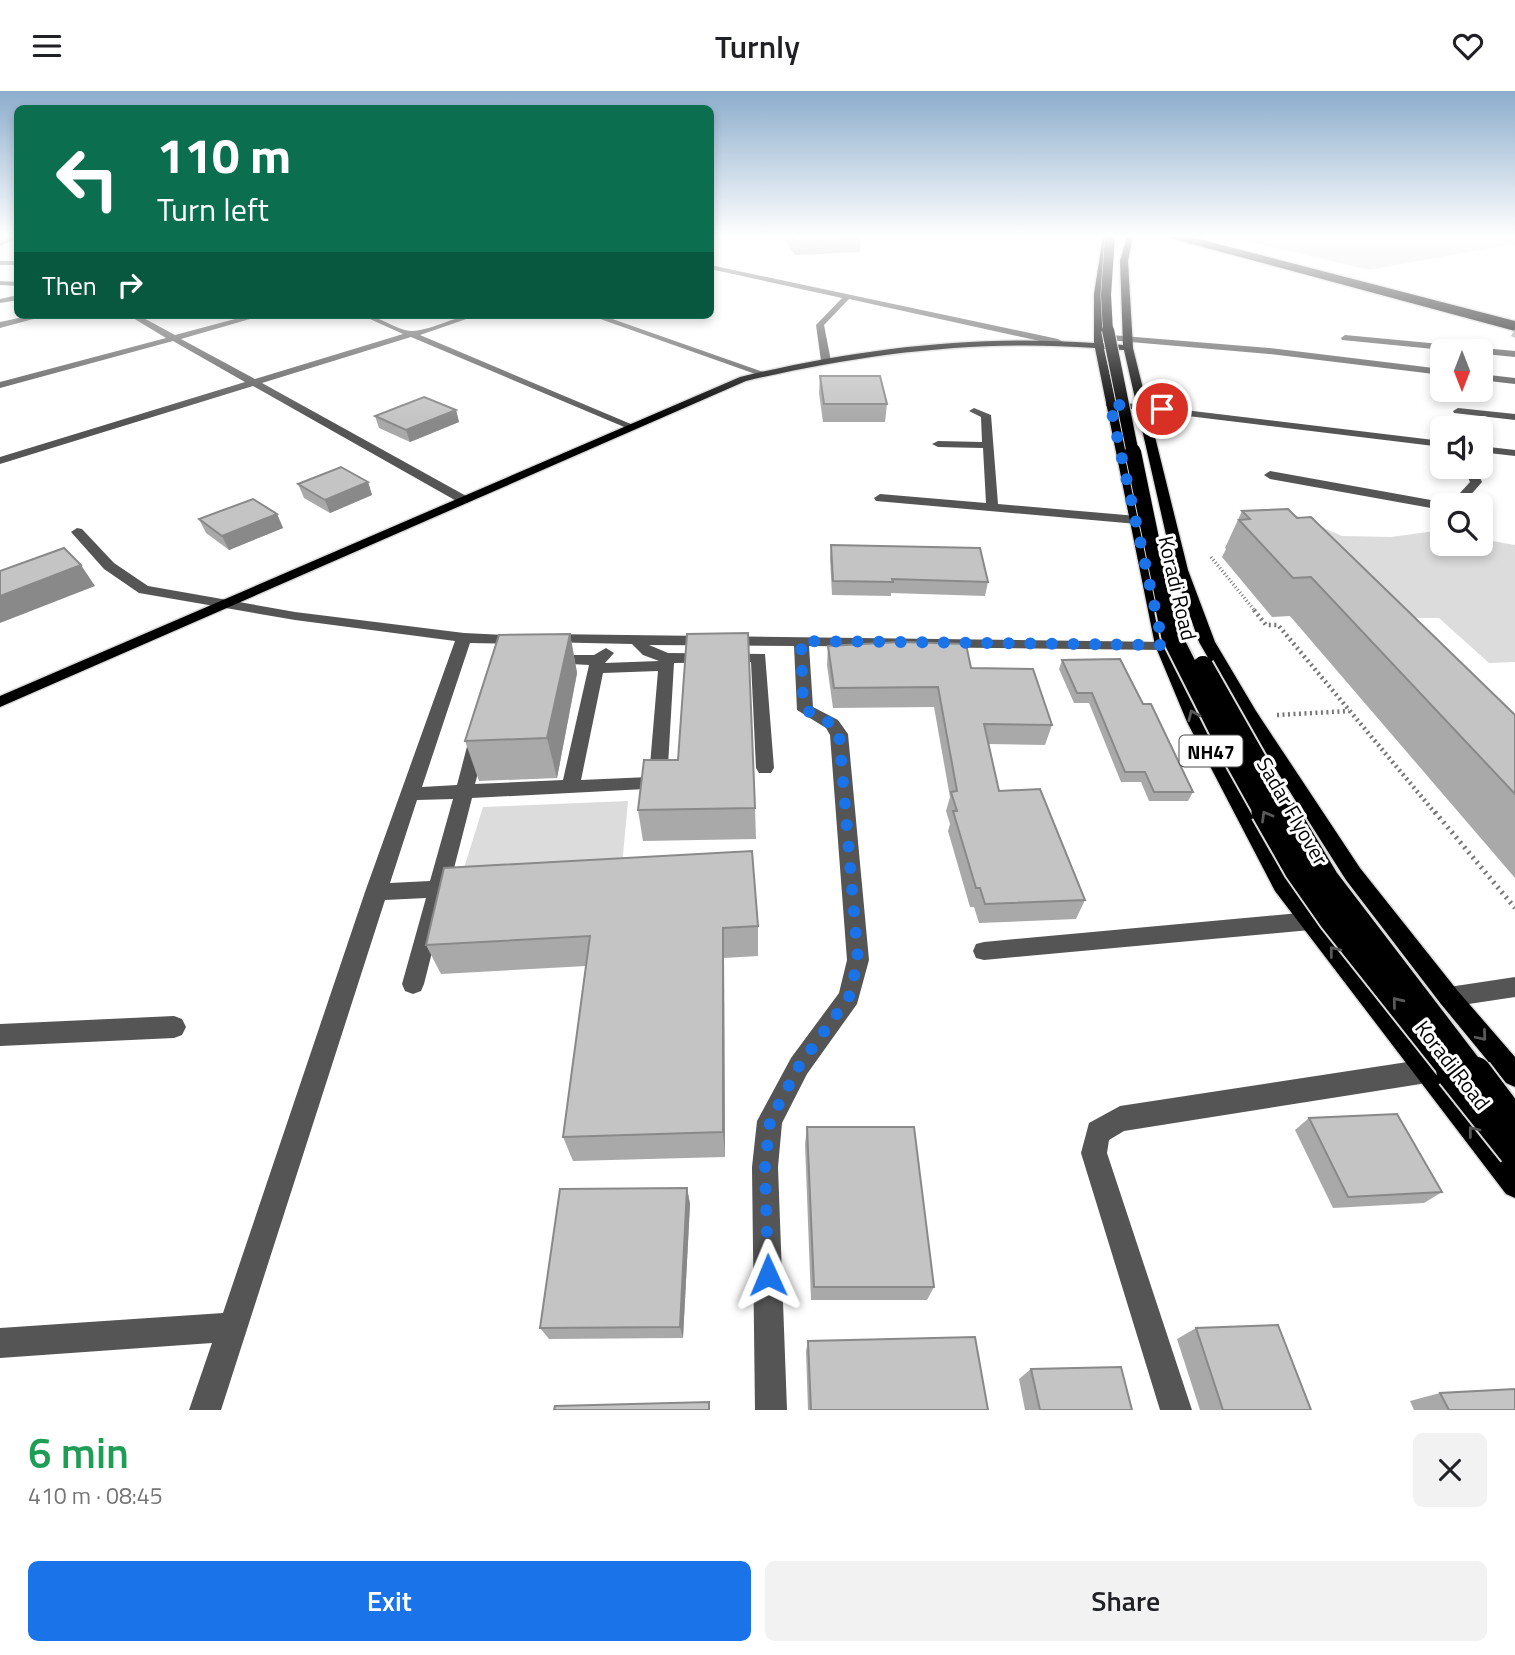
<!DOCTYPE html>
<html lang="en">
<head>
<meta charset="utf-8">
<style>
	:root { --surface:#fff; --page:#f2f2f2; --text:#202124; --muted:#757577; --accent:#1a73e8 }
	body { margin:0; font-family:"Titillium Web",sans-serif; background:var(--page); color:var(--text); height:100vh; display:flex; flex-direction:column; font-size:26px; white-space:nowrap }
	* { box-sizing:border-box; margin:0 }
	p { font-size:23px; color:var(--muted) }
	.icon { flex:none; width:38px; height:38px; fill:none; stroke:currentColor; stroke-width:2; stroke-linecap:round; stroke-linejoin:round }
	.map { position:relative; height:1319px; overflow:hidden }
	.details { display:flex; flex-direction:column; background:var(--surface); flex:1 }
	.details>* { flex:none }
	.guide { position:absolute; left:14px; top:14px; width:700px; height:214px; border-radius:10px; box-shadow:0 4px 10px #0003; background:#0b6e4f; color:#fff; overflow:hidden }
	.needle { width:46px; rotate:180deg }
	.buttons { position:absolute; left:1430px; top:248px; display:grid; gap:14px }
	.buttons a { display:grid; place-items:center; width:63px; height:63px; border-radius:10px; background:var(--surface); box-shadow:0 4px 10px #0003; font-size:35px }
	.pin { position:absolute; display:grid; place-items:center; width:60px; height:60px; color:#fff; margin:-30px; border:4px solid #fff; border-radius:50%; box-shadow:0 2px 7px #0007 }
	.me { position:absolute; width:77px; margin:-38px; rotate:359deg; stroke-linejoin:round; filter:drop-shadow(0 0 5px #0008) }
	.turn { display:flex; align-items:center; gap:24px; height:147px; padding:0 28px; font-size:32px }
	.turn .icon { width:91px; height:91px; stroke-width:2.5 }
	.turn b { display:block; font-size:49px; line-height:60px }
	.then { display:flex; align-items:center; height:66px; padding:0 28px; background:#0003; gap:14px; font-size:26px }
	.round { display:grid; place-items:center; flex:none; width:74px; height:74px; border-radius:10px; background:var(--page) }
	.head { display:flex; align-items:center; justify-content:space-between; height:119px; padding:0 28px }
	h1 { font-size:42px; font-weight:600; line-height:52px; color:#1e9e55 }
	.primary-button { display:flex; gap:14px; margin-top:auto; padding:14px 28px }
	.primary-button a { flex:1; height:80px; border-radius:10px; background:var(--accent); color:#fff; font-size:28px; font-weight:600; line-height:80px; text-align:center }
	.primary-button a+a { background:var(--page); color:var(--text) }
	header { display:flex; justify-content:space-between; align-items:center; height:91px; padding:0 28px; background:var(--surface); font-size:32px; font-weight:600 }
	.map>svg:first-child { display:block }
	.green { fill:#dcdcdc }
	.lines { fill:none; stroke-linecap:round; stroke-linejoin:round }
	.major-casing { stroke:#dbdbdb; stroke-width:3 }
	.highway-casing { stroke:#dbdbdb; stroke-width:3 }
	.path-far2 { stroke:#777; stroke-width:3.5; stroke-dasharray:1 2.5; stroke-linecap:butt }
	.path-far1 { stroke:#777; stroke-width:4.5; stroke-dasharray:2 3.5; stroke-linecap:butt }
	.path { stroke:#777; stroke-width:5; stroke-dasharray:2 4.5; stroke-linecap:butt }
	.minor { fill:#555; fill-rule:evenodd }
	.major { fill:#000; fill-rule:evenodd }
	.highway { fill:#000; fill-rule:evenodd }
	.highway-bridge-far5-casing { stroke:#dbdbdb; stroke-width:11; stroke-linecap:butt }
	.highway-bridge-far4-casing { stroke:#dbdbdb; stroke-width:14; stroke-linecap:butt }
	.highway-bridge-far3-casing { stroke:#dbdbdb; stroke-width:18; stroke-linecap:butt }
	.highway-bridge-far2-casing { stroke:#dbdbdb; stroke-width:24; stroke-linecap:butt }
	.highway-bridge-far1-casing { stroke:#dbdbdb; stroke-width:29; stroke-linecap:butt }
	.highway-bridge-casing { stroke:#dbdbdb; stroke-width:37; stroke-linecap:butt }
	.highway-bridge-far5 { stroke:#000; stroke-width:10 }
	.highway-bridge-far4 { stroke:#000; stroke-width:12 }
	.highway-bridge-far3 { stroke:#000; stroke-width:16 }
	.highway-bridge-far2 { stroke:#000; stroke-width:20 }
	.highway-bridge-far1 { stroke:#000; stroke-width:25 }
	.highway-bridge { stroke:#000; stroke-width:33 }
	.wall { fill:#a9a9a9 }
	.shaded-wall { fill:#898989 }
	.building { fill:#c4c4c4; stroke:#898989; stroke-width:2 }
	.oneway { stroke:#595959 }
	.route { stroke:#1a73e8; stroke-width:12; stroke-dasharray:0 21.6 }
	.labels { text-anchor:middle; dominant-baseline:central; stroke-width:6; stroke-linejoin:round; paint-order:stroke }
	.shield { fill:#fff; stroke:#4c4c4c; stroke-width:2 }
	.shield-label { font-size:19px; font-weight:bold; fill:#000 }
	.street-label { font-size:21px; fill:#000; stroke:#fff }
</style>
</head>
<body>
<header><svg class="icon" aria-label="menu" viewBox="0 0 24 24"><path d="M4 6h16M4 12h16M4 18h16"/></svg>Turnly<svg class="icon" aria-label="heart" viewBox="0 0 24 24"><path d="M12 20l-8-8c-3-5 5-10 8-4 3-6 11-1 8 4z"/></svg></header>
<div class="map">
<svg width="1515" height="1319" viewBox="0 0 1515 1319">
	<rect width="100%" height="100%" fill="#fff"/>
	<g class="green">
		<path d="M1226 145H1515V154L1488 148 1508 154 1369 179Z"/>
		<path d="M1295 424 1342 445 1391 446 1442 439V453H1480L1481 448 1515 454V571L1489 572 1439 527H1401Z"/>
		<path d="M628 710 621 786 460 790 483 716Z"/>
	</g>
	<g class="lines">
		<defs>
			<g id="major">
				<path d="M1103 145H1109L1102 203 1103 252 1123 254 1120 170 1127 145H1133L1128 170 1133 257 1188 479 1215 551 1256 620 1360 777 1457 899 1515 966V996L1506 992 1441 913 1346 789 1243 627 1199 551 1174 479 1124 259 1104 258 1171 554 1203 631 1289 788 1515 1073V1107L1506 1103 1275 800 1187 631 1155 554 1095 257C978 248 860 263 746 290L0 616V605L740 286C855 258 975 243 1094 252V203Z"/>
				<path d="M1176 145H1187L1515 230V236Z"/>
			</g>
			<path id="highway" d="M1162 145H1176L1515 234V240Z"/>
		</defs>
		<use href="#major" class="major-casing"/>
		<use href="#highway" class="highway-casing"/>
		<path class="path-far2" d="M1211 466 1255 520"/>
		<g class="path-far1">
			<path d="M1254 519 1266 534H1278L1436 723"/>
			<path d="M1277 624 1349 620"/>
		</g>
		<path class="path" d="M1435 721 1515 817"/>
		<g class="minor">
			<path d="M10 145 18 147 0 155V150Z"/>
			<rect x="0" y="170" width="18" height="4"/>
			<path d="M710 174 1058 248 1063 251 1058 254 849 208 824 234 831 270 826 273 821 270 816 234 842 207 710 178Z"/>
			<path d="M0 190 18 191V195L0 194Z"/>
			<path d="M18 204V209L0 212V208Z"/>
			<path d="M33 224H48L0 237V231Z"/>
			<path d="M128 224H138L175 244 250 224H264L181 248 255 288 403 243 361 224C380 224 398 241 413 240 436 238 455 224 478 224L420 244 638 336 629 338 411 246 262 292 468 406V412H460L253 295 0 373V366L245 291 173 250 0 297V291L166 247Z"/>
			<path d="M589 224H601L769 283 761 285Z"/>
			<path d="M1099 243 1269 257 1442 278V284L1269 263 1096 248 1095 246Z"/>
			<path d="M1345 244 1515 260V266L1342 249 1341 247Z"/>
			<path d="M1480 283 1515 287V293L1480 289Z"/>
			<path d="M1110 310 1442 350V356L1106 315V311Z"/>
			<path d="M974 317 991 324 998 413 1137 425 1143 429 1137 433 876 410 874 407 880 403 986 412 983 357 938 356 932 353 938 350 982 351 981 326 969 320Z"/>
			<path d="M1458 317 1515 323V329L1454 322 1453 320Z"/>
			<path d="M1480 355 1515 359V365L1480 361Z"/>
			<path d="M1463 376H1475L1482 391 1461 415H1442V419L1270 388 1264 384 1270 380 1442 411 1448 415 1470 391Z"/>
			<path d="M77 437 82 438 114 472 148 495 295 521 464 542 524 545 527 548 519 553 470 552 422 696 457 694 469 648 478 642 487 648 475 693 563 689 589 574 552 572 544 567 546 564H594L606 557 614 562 605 572 659 570 643 564 632 553 542 551 539 548 547 543 1168 551 1171 554 1163 559 809 555 813 616 838 629 848 643 869 869 857 913 807 983 782 1032 778 1076 787 1319H755L752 1076 757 1030 791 967 839 902 847 869 830 644 826 637 797 619 794 555 649 554 668 562 765 563 774 677 771 682H759L756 677 751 571 674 572 667 692 664 697 472 707 451 789 457 791 460 797 457 803 446 806 424 893 421 900 413 903 405 900 402 893 426 807 385 809 221 1319H189L212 1252 0 1267V1237L223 1222 365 801 455 550 295 529 139 502 104 478 71 441ZM658 580 649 686 581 689 603 582ZM453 708 430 790 390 792 417 709Z"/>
			<path d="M1310 821 1317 824 1321 830 1317 836 1310 839 984 869 976 867 973 860 976 853 984 851Z"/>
			<path d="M1515 886V906L1449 916 1441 913 1438 906 1441 899 1449 896Z"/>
			<path d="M174 925 182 928 186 936 182 944 174 947 0 955V933Z"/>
			<path d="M1427 968 1436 972 1439 980 1436 988 1427 992 1124 1040 1109 1049 1107 1062 1192 1319H1160L1081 1062 1089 1032 1120 1015Z"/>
		</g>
		<use href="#major" class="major"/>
		<use href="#highway" class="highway"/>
		<defs>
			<path id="highway-bridge-far5" d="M1108 241 1106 204 1110 145"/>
			<path id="highway-bridge-far4" d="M1108 239 1133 363"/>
			<path id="highway-bridge-far3" d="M1133 361 1166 520"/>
			<g id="highway-bridge-far2">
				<path d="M1166 519 1171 544 1227 655 1265 723"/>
				<path d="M1203 575 1287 723"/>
			</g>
			<g id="highway-bridge-far1">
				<path d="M1264 721 1297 779 1332 829 1455 984"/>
				<path d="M1286 721 1326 788 1476 984"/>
			</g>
			<g id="highway-bridge">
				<path d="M1453 982 1515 1060"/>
				<path d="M1475 982 1515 1035"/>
			</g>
		</defs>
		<use href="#highway-bridge-far5" class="highway-bridge-far5-casing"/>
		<use href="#highway-bridge-far4" class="highway-bridge-far4-casing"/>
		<use href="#highway-bridge-far3" class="highway-bridge-far3-casing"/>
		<use href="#highway-bridge-far2" class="highway-bridge-far2-casing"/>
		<use href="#highway-bridge-far1" class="highway-bridge-far1-casing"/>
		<use href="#highway-bridge" class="highway-bridge-casing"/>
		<use href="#highway-bridge-far5" class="highway-bridge-far5"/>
		<use href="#highway-bridge-far4" class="highway-bridge-far4"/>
		<use href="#highway-bridge-far3" class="highway-bridge-far3"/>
		<use href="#highway-bridge-far2" class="highway-bridge-far2"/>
		<use href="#highway-bridge-far1" class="highway-bridge-far1"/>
		<use href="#highway-bridge" class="highway-bridge"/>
	</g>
	<g class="wall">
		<path d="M782 145H859L861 147 860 161 795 164Z"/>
		<path d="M1515 238V247L1511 245Z"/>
		<path d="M820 285 887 313 885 331H823L819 302Z"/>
		<path d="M456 319 459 331 410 351 379 337 375 325Z"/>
		<path d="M368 391 372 404 330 422 304 407 298 393Z"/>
		<path d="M1242 420 1472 583 1515 624V787L1290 525 1272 526 1222 466 1226 458 1225 457Z"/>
		<path d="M277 423 283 437 229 459 206 442 199 428Z"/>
		<path d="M831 454 988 491 985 505 891 502V505L832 504 830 467Z"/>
		<path d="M570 543 577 582 557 687 479 690 465 650Z"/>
		<path d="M828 555 971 577 1052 634 1045 654 988 653 999 700 1085 809 1076 828 979 832 974 816H970L948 740 950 733 946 720 950 706 934 616 833 617 827 574Z"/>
		<path d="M1062 569 1143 613 1193 701 1188 710H1149L1141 691H1121L1089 612H1074L1059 578Z"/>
		<path d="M755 717 756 748 643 750 638 719Z"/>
		<path d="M758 835V865L724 867 725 1066 573 1070 563 1046 586 875 441 883 426 854Z"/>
		<path d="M1309 1027 1442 1101 1424 1112 1333 1117 1295 1039Z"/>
		<path d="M807 1036 934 1196 927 1209H811L805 1053Z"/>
		<path d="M687 1097 690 1113 683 1247 549 1248 540 1237Z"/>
		<path d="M1196 1237 1311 1319H1200L1177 1248Z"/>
		<path d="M808 1250 988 1319H808L806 1260Z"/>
		<path d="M1031 1278 1132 1319H1025L1019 1288Z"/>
		<path d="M1440 1302 1515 1319H1414L1410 1310Z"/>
	</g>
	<g class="shaded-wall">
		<path d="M456 319 459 331 410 351 406 339Z"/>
		<path d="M368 391 372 404 330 422 325 409Z"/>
		<path d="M277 423 283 437 229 459 222 445Z"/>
		<path d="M81 474 95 495 0 532V505Z"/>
		<path d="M570 543 577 582 557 687 547 647Z"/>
		<path d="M723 837 724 867 725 1066 723 1041Z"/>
		<path d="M687 1097 690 1113 683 1247 680 1236Z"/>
	</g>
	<g class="building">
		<path d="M792 145H859L861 147 795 150Z"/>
		<path d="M820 285H880L887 313H824Z"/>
		<path d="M424 306 456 319 406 339 375 325Z"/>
		<path d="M341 376 368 391 325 409 298 393Z"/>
		<path d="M253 408 277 423 222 445 199 428Z"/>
		<path d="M1288 418 1297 427 1311 426 1515 624V703L1311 486 1293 487 1239 429 1250 428 1242 420Z"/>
		<path d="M831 454 980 457 988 491 892 488 893 491 833 490Z"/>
		<path d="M64 457 81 474 0 505V480Z"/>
		<path d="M748 542 755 717 638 719 644 669H678L687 543Z"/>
		<path d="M570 543 547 647 465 650 499 544Z"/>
		<path d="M900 551 966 553 971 577 1033 578 1052 634 984 633 999 700 1040 698 1085 809 985 813 980 797H976L953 720H957L951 701 957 700 938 596 834 597 828 555Z"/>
		<path d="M1120 568 1143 613H1151L1193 701H1154L1145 681H1125L1092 602H1077L1062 569Z"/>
		<path d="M752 760 758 835 723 837V1041L563 1046 590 845 426 854 444 777Z"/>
		<path d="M1397 1023 1442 1101 1348 1106 1309 1027Z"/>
		<path d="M807 1036H914L934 1196H814Z"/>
		<path d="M687 1097 680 1236 540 1237 560 1098Z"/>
		<path d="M1278 1234 1311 1319H1223L1196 1237Z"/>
		<path d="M975 1246 988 1319H811L808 1250Z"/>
		<path d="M1121 1276 1132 1319H1040L1031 1278Z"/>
		<path d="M1515 1298V1319H1449L1440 1302Z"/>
		<path d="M709 1311V1319H554L555 1315Z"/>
	</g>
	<defs><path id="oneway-chevron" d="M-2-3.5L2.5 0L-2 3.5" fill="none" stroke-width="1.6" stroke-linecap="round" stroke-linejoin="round" transform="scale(1.75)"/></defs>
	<g class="oneway">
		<use href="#oneway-chevron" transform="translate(1193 624) rotate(-114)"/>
		<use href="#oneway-chevron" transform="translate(1266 725) rotate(-120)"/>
		<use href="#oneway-chevron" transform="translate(1334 860) rotate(-128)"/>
		<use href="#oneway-chevron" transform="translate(1397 911) rotate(-129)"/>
		<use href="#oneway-chevron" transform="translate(1482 945) rotate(50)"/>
		<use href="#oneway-chevron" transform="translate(1473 1040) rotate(-128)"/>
	</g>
	<linearGradient id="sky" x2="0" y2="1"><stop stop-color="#8cadcc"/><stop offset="0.44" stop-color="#fff"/><stop offset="1" stop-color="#fff" stop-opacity="0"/></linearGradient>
	<rect width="1515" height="330" fill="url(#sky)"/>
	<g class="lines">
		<path class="route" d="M768 1184 765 1076 770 1030 799 975 849 906 858 869 839 643 832 633 806 619 803 611 801 550 1163 554 1110 313 1162 318"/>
	</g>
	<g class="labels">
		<rect class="shield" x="1179.5" y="644.5" width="63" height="31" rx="5"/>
		<g class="shield-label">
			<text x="1211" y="660">NH47</text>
		</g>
		<g class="street-label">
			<text transform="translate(1178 497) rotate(77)">Koradi Road</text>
			<text transform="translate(1293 720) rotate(60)">Sadar Flyover</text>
			<text transform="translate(1453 974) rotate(52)">Koradi Road</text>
		</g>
	</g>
</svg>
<div class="buttons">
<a><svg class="needle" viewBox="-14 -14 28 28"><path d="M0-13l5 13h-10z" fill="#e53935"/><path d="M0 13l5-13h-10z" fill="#757577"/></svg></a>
<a><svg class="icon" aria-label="sound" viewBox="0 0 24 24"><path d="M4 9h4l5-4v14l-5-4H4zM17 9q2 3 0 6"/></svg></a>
<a><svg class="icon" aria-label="search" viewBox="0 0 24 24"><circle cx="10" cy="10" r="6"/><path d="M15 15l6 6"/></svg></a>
</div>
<div class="pin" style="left:1162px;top:318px;background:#d93025"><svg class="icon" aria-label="arrive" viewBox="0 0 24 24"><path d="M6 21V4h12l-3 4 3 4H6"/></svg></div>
<svg class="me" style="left:768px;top:1184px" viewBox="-20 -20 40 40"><path d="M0-17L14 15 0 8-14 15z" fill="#1a73e8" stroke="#fff" stroke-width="4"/></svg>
<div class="guide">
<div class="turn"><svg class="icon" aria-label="left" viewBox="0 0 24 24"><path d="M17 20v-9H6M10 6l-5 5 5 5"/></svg><div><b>110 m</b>Turn left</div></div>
<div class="then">Then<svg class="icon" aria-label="right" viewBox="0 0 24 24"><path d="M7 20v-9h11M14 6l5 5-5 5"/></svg></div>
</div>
</div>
<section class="details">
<div class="head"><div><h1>6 min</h1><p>410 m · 08:45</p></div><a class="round"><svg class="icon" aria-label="close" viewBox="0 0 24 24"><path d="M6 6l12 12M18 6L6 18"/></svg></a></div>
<div class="primary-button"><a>Exit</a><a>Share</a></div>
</section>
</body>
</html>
